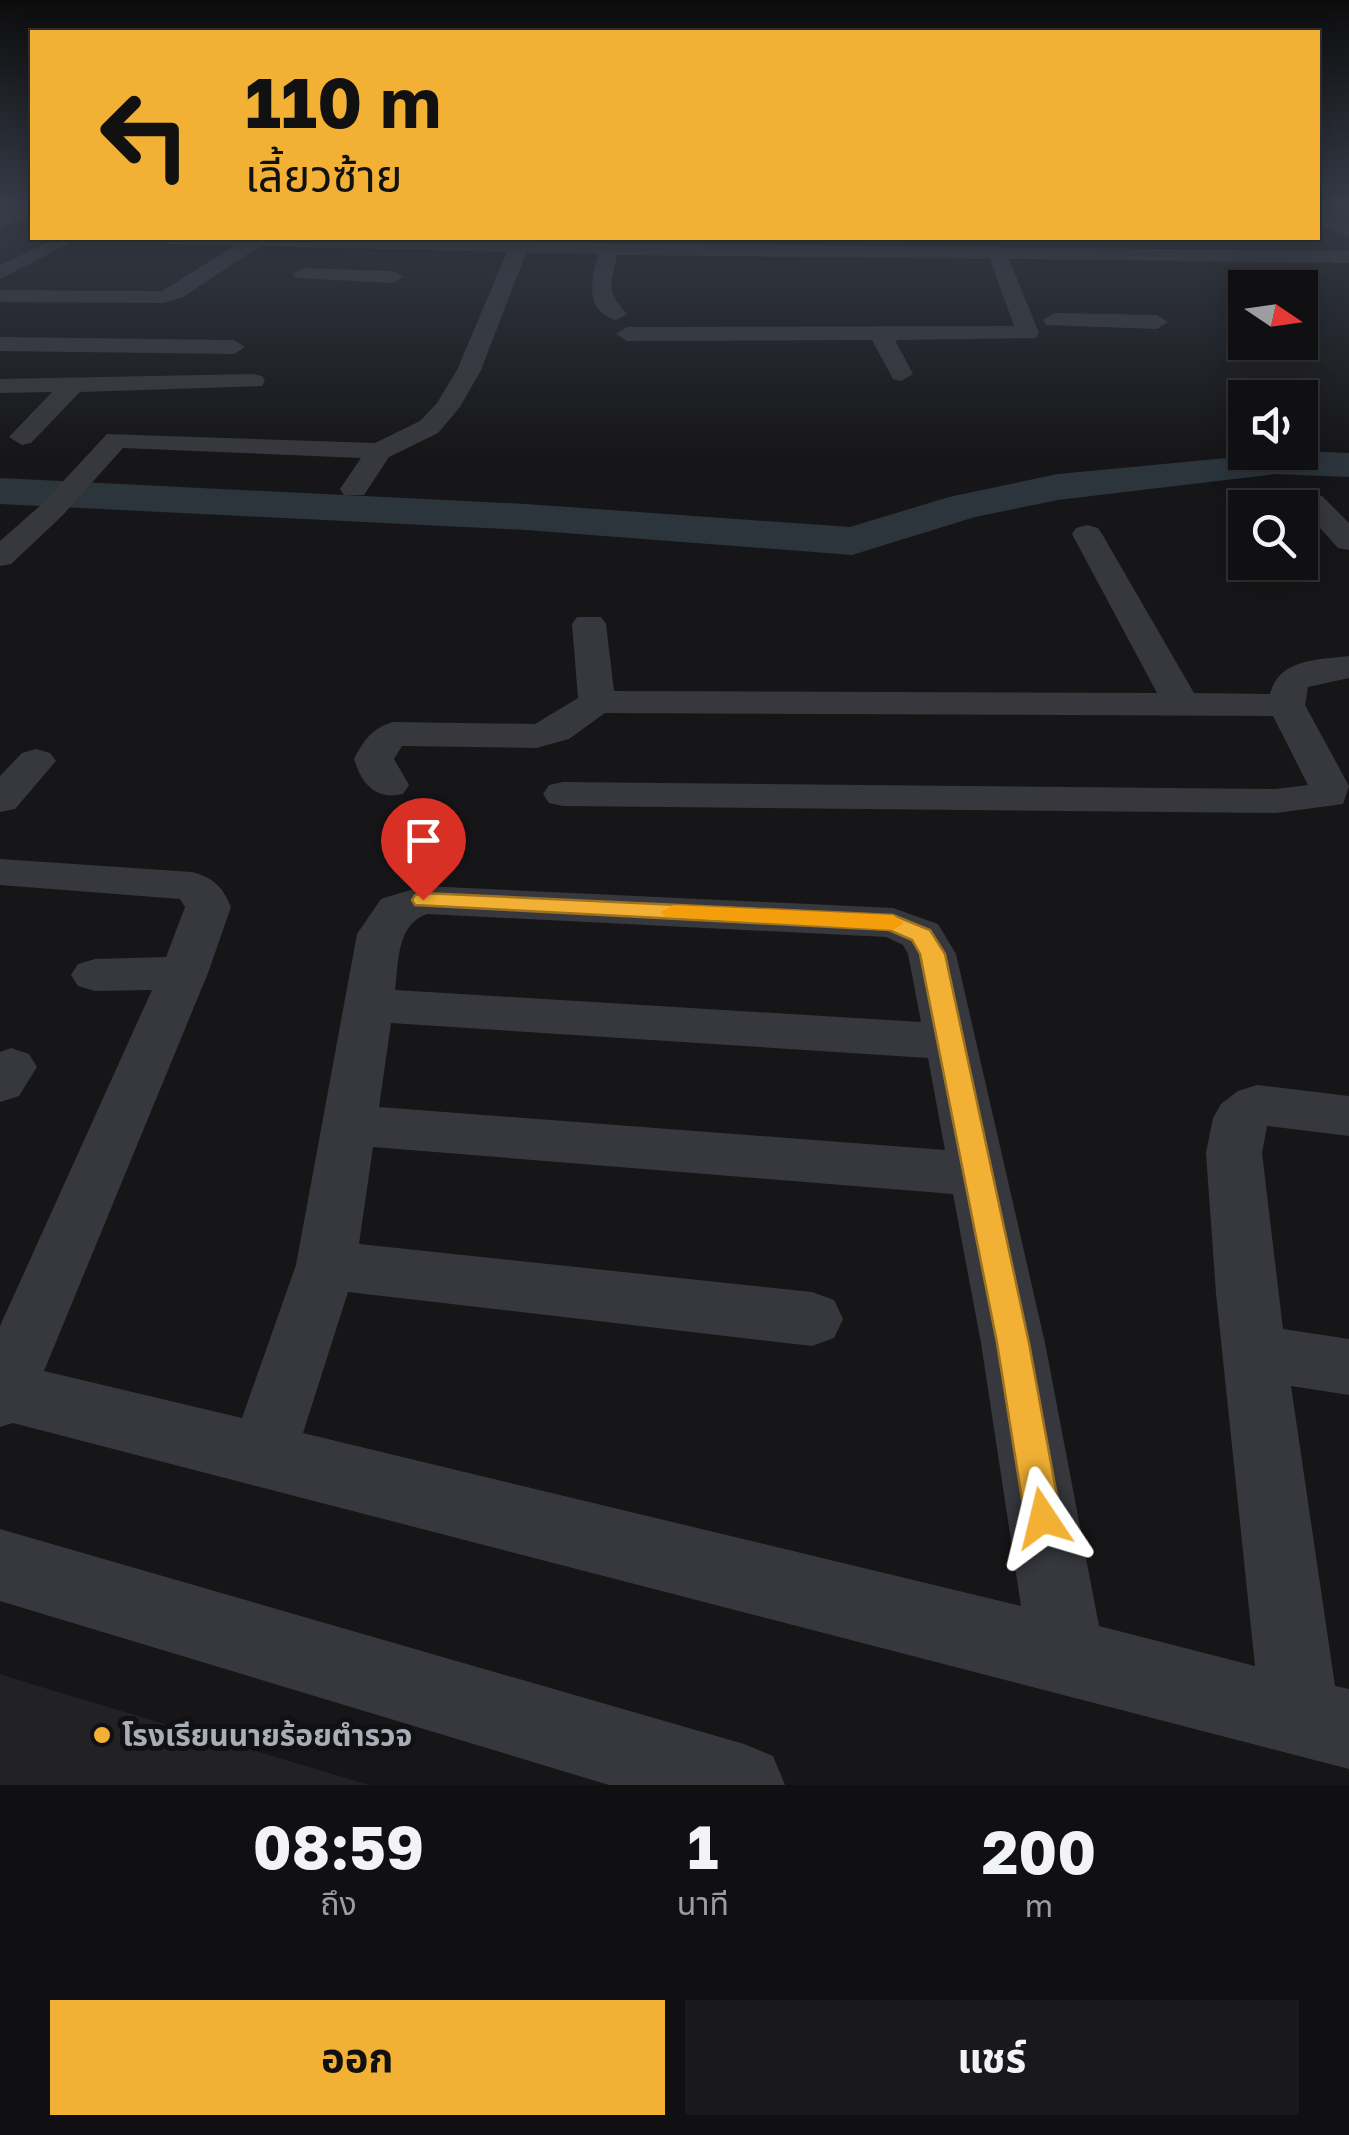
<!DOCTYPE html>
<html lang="th">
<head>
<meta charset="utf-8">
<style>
	:root { --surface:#101012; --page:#19191b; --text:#f1f3f6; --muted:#9c9d9f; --line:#303032; --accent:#f2b134 }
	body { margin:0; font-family:"Golos Text","Noto Sans Thai",sans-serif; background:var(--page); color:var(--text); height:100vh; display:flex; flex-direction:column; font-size:38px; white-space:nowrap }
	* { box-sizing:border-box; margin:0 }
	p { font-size:32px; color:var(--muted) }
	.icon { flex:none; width:55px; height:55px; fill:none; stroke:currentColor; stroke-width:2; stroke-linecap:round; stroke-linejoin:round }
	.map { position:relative; height:1785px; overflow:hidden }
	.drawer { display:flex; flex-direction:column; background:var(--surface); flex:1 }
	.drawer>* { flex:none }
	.hud { position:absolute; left:30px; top:30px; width:1290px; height:210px; border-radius:0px; box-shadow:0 5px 25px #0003,0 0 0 2px var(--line); background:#f2b134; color:#111; overflow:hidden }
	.needle { width:65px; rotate:103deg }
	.tools { position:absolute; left:1228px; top:270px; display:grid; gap:20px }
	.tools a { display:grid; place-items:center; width:90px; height:90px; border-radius:0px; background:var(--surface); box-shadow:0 5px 25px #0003,0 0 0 2px var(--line); font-size:50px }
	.pin { position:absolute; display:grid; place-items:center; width:85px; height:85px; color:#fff; margin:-102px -42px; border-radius:50% 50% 50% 0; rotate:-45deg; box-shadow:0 0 10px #0007 }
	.pin .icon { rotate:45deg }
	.me { position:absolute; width:110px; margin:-55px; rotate:350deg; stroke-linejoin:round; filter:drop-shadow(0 0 8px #0008) }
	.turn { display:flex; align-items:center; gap:35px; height:210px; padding:0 50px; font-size:45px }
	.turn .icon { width:130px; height:130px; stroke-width:2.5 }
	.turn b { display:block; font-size:70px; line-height:85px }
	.eta { display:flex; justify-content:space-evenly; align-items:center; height:170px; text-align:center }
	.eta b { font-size:60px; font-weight:700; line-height:70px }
	.button { display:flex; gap:20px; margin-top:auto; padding:20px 50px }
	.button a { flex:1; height:115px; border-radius:0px; background:var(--accent); color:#111; font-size:40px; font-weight:700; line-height:115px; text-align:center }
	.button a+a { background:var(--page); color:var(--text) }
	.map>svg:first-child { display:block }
	.built { fill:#222225 }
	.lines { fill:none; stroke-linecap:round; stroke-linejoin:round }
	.river { fill:#2c353c; fill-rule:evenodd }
	.minor { fill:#37383d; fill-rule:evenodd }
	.route { fill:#f2b134; stroke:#9d7322; stroke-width:2.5 }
	.slow { fill:#f59e0b }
	.poi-dot { fill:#f2b134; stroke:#111113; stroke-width:4 }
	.labels { text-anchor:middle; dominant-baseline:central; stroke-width:10; stroke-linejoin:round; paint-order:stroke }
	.near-poi-label { font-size:30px; font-weight:bold; fill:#a8adb8; stroke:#111113; text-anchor:start }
</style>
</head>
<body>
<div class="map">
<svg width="1349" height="1785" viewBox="0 0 1349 1785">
	<rect width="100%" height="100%" fill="#161618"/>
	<path class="built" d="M0 1674 38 1686 369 1785H0Z"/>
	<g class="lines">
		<path class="river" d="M1300 451 1349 453V477L1276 474 1058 500 975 517 852 555 526 530 0 504V478L526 504 850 527 949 497 1058 474Z"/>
		<g class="minor">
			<path d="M26 205H32V215L0 229V217Z"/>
			<path d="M1318 213 1349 225V237L1318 224Z"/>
			<path d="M57 238H79L0 279V265Z"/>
			<path d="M159 238 1349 251V263L1009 259 1039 333 1036 338 895 340 913 374 901 381 893 379 872 340 627 341 616 334 627 327 1014 326 990 259 617 255C611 286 605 289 627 314L616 320C583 310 592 281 598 254L526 253 481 370 460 407 438 433 389 457 364 495H344L340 489 361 458 123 448 62 516 11 564 0 566V541L42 504 107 434 375 443 420 421 437 403 457 370 507 252 260 246 183 297 164 303 0 302V290L162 291 236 245 168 244Z"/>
			<path d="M303 268 393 271 403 277 393 283 296 278 293 274Z"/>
			<path d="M1054 313 1157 315 1168 322 1157 329 1046 325 1043 320Z"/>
			<path d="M0 337 234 340 245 347 234 354 0 351Z"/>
			<path d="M253 374 262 376 265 381 262 386 80 392 31 443 22 445 9 437 52 392 0 393V379Z"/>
			<path d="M1312 493 1322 496 1349 523V550L1338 548 1297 502 1302 496Z"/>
			<path d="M1087 525 1098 528 1102 534 1194 693 1270 694C1279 658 1318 660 1349 656V678L1308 687 1305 705 1349 786 1343 804 1276 813 563 806 549 803 543 794 549 785 563 782 1276 789 1308 785 1273 716 605 713 569 739 536 748 402 746 394 759 409 785 403 794C376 800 362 785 354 759 364 740 372 728 393 722L535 724 578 698 572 624 577 617H601L606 624 614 691 1157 693 1072 534 1076 528Z"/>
			<path d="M36 749 50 753 56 761 15 809 0 812V776L22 753Z"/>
			<path d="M0 859 192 872C214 878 222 886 231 907L208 973 44 1371 242 1418 296 1265 357 934 381 899 423 886 893 908 938 924 956 954 1045 1343 1099 1626 1255 1666 1216 1293 1206 1153 1213 1118 1221 1104 1238 1091 1257 1085 1349 1096V1136L1267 1126 1262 1153 1283 1329 1349 1339V1395L1291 1386 1335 1686 1349 1689V1769L13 1423 0 1427V1326L152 990 95 991 78 986 71 975 78 964 95 959 166 957 185 907 180 899 0 885ZM427 914 886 937 903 945 908 954 921 1022 395 990C399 962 396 925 427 914ZM391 1023 928 1058 945 1150 379 1107ZM373 1147 953 1194 981 1343 1021 1606 303 1433 348 1292 812 1346 834 1338 843 1319 834 1300 812 1292 359 1244Z"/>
			<path d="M11 1048 29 1054 37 1067 19 1096 0 1102V1052Z"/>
			<path d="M0 1529 744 1744 773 1756 785 1785H609L0 1601Z"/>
		</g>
	</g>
	<linearGradient id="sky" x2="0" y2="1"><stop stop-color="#0c0c0d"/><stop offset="0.45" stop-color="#363c48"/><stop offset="1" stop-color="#363c48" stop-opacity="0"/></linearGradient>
	<rect width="1349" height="455" fill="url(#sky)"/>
	<path class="route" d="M423 893 893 915 930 930 945 954 1029 1343 1061 1518 1056 1531 1043 1536 1031 1531 1025 1518 997 1343 920 954 912 940 889 930 415 905 412 900 415 895Z"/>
	<path class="slow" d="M673 905 893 915 904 923 893 930 665 917 661 912Z"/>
	<circle class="poi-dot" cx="102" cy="1735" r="10"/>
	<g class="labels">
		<g class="near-poi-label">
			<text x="122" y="1735">โรงเรียนนายร้อยตำรวจ</text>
		</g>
	</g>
</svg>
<div class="tools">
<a><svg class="needle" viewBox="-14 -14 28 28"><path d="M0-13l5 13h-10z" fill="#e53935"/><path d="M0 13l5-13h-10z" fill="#9c9d9f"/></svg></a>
<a><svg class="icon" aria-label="sound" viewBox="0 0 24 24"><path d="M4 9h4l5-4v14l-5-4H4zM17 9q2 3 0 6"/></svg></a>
<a><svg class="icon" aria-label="search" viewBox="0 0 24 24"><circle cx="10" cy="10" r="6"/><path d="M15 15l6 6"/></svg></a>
</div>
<div class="pin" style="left:423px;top:900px;background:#d93025"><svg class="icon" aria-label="arrive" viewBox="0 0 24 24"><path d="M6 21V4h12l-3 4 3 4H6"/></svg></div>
<svg class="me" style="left:1043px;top:1518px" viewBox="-20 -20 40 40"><path d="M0-17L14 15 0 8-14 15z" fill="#f2b134" stroke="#fff" stroke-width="4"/></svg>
<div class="hud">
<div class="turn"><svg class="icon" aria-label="left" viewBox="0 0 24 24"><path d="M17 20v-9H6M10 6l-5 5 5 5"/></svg><div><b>110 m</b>เลี้ยวซ้าย</div></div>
</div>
</div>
<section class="drawer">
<div class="eta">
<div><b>08:59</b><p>ถึง</p></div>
<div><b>1</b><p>นาที</p></div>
<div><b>200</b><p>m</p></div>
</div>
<div class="button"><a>ออก</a><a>แชร์</a></div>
</section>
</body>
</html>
